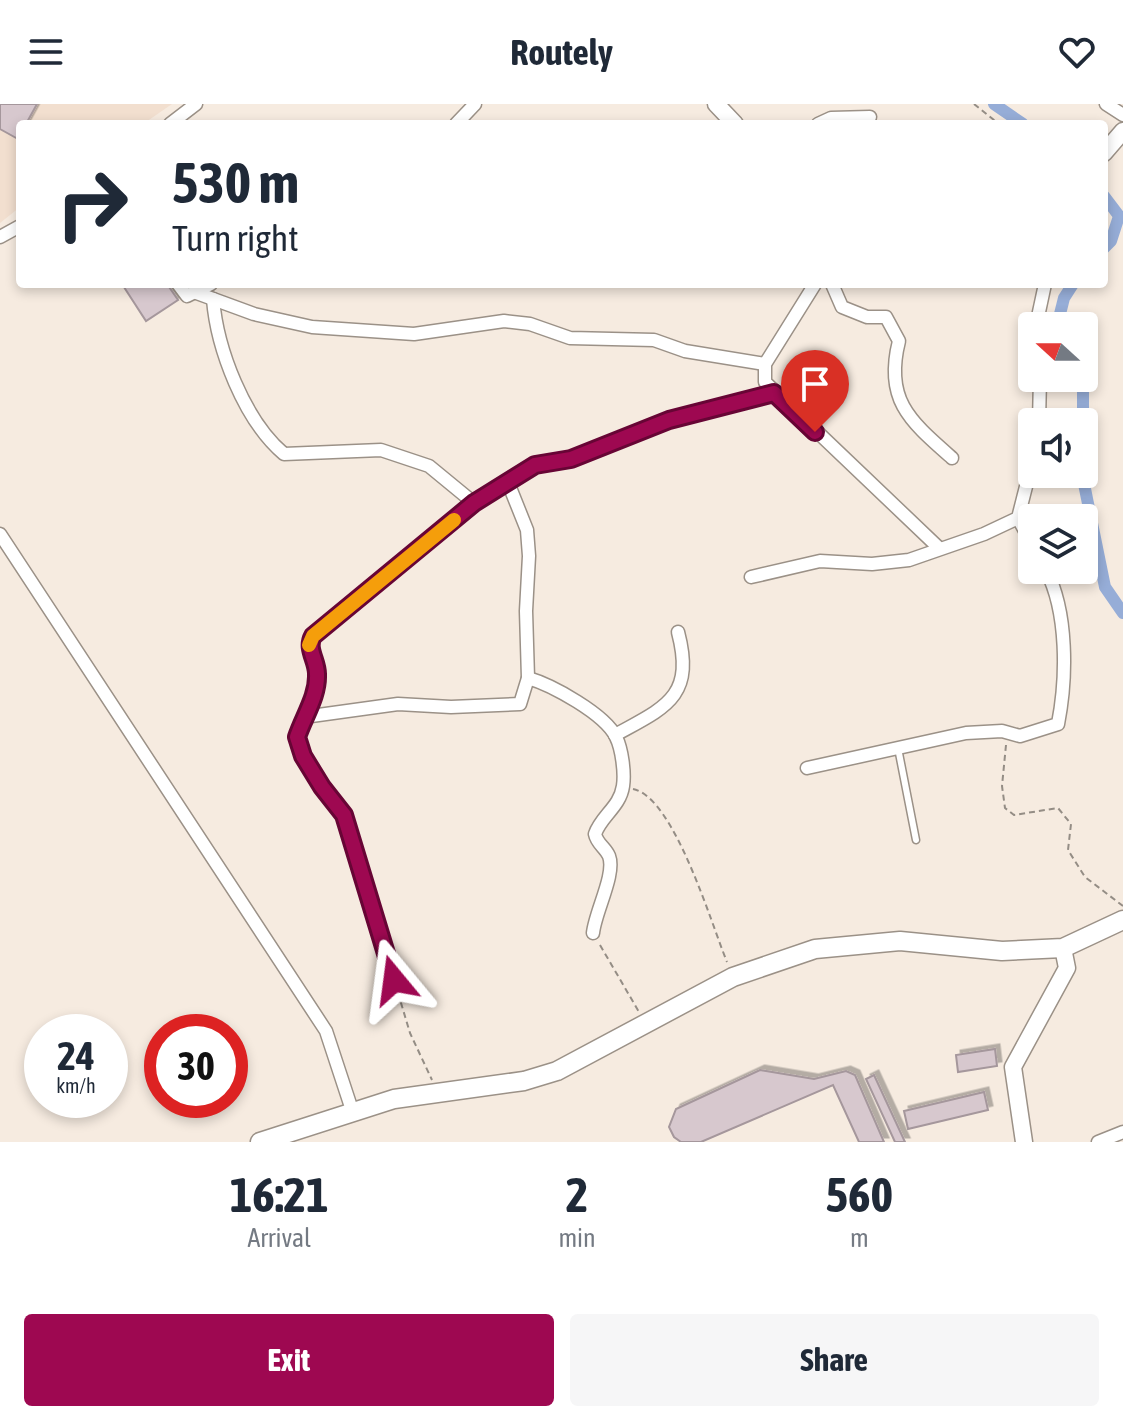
<!DOCTYPE html>
<html lang="en">
<head>
<meta charset="utf-8">
<style>
	:root { --surface:#fff; --page:#f6f6f7; --text:#1f2937; --muted:#747a83; --accent:#9e0851 }
	body { margin:0; font-family:"Asap Condensed",sans-serif; background:var(--page); color:var(--text); height:100vh; display:flex; flex-direction:column; font-size:30px; white-space:nowrap }
	* { box-sizing:border-box; margin:0 }
	p { font-size:26px; color:var(--muted) }
	.icon { flex:none; width:44px; height:44px; fill:none; stroke:currentColor; stroke-width:2; stroke-linecap:round; stroke-linejoin:round }
	.map { position:relative; height:1038px; overflow:hidden }
	.sheet { display:flex; flex-direction:column; background:var(--surface); flex:1 }
	.sheet>* { flex:none }
	.top-card { position:absolute; left:16px; top:16px; width:1092px; height:168px; border-radius:8px; box-shadow:0 4px 12px #0003; background:#fff; color:var(--text); overflow:hidden }
	.needle { width:52px; rotate:291deg }
	.controls { position:absolute; left:1018px; top:208px; display:grid; gap:16px }
	.controls a { display:grid; place-items:center; width:80px; height:80px; border-radius:8px; background:var(--surface); box-shadow:0 4px 12px #0003; font-size:40px }
	.speed { position:absolute; left:24px; top:910px; display:flex; gap:16px; font-size:40px; font-weight:700; text-align:center }
	.speed>* { display:grid; place-content:center; width:104px; height:104px; border-radius:50%; background:var(--surface); box-shadow:0 4px 12px #0003; line-height:1 }
	.speed small { font-size:20px; font-weight:400 }
	.speed .limit { border:12px solid #d22; background:#fff; color:#111 }
	.pin { position:absolute; display:grid; place-items:center; width:68px; height:68px; color:#fff; margin:-82px -34px; border-radius:50% 50% 50% 0; rotate:-45deg; box-shadow:0 0 8px #0007 }
	.pin .icon { rotate:45deg }
	.me { position:absolute; width:88px; margin:-44px; rotate:344deg; stroke-linejoin:round; filter:drop-shadow(0 0 6px #0008) }
	.turn { display:flex; align-items:center; gap:28px; height:168px; padding:0 24px; font-size:36px }
	.turn .icon { width:104px; height:104px; stroke-width:2.5 }
	.turn b { display:block; font-size:56px; line-height:68px }
	.eta { display:flex; justify-content:space-evenly; align-items:center; height:136px; text-align:center }
	.eta b { font-size:48px; font-weight:700; line-height:56px }
	.action { display:flex; gap:16px; margin-top:auto; padding:16px 24px }
	.action a { flex:1; height:92px; border-radius:8px; background:var(--accent); color:#fff; font-size:32px; font-weight:700; line-height:92px; text-align:center }
	.action a+a { background:var(--page); color:var(--text) }
	header { display:flex; justify-content:space-between; align-items:center; height:104px; padding:0 24px; background:var(--surface); font-size:36px; font-weight:700 }
	.map>svg:first-child { display:block }
	.education { fill:#f2dfcf }
	.lines { fill:none; stroke-linecap:round; stroke-linejoin:round }
	.canal { stroke:#96add7; stroke-width:12 }
	.building { fill:#d7c8ce; stroke:#a5979c; stroke-width:2; filter:url(#shadow) }
	.service-casing { stroke:#9b9187; stroke-width:9 }
	.minor-casing { stroke:#9b9187; stroke-width:15 }
	.tertiary-casing { stroke:#9b9187; stroke-width:19 }
	.secondary-casing { stroke:#9b9187; stroke-width:21 }
	.path { stroke:#948d85; stroke-width:2; stroke-dasharray:6 4; stroke-linecap:butt }
	.service { stroke:#fff; stroke-width:6 }
	.minor { stroke:#fff; stroke-width:12 }
	.tertiary { stroke:#fff; stroke-width:16 }
	.secondary { stroke:#fff; stroke-width:18 }
	.route-casing { stroke:#670535; stroke-width:20 }
	.route { stroke:#9e0851; stroke-width:14 }
	.slow { stroke:#f59e0b; stroke-width:14 }
</style>
</head>
<body>
<header><svg class="icon" aria-label="menu" viewBox="0 0 24 24"><path d="M4 6h16M4 12h16M4 18h16"/></svg>Routely<svg class="icon" aria-label="heart" viewBox="0 0 24 24"><path d="M12 20l-8-8c-3-5 5-10 8-4 3-6 11-1 8 4z"/></svg></header>
<div class="map">
<svg width="1123" height="1038" viewBox="0 0 1123 1038">
	<defs>
		<filter id="shadow"><feDropShadow dx="4.5" dy="-4.5" stdDeviation="0" flood-color="#0004"/></filter>
	</defs>
	<rect width="100%" height="100%" fill="#f6ebe0"/>
	<path class="education" d="M0 0H172L143 20H20V103L0 119Z"/>
	<g class="lines">
		<g class="canal">
			<path d="M994 0 1023 20"/>
			<path d="M1104 92 1119 112 1111 137 1104 144"/>
			<path d="M1057 222 1064 194 1073 180"/>
			<path d="M1083 274V318"/>
			<path d="M1082 370 1105 483 1123 509"/>
		</g>
	</g>
	<g class="building">
		<path d="M0 0H37L26 20H20L18 35 0 25Z"/>
		<path d="M122 180H167L178 196 146 217Z"/>
		<path d="M995 945 997 962 958 968 956 951Z"/>
		<path d="M760 966 814 975 846 967 855 971 884 1038H859L833 981 701 1038H681L674 1033 669 1023 676 1005Z"/>
		<path d="M874 971 905 1038H895L866 975Z"/>
		<path d="M984 988 988 1006 908 1025 904 1007Z"/>
	</g>
	<g class="lines">
		<defs>
			<path id="service" d="M898 644 916 736"/>
			<g id="minor">
				<path d="M1106 0 1123 11"/>
				<path d="M170 20 196 0"/>
				<path d="M456 20 475 0"/>
				<path d="M818 20 831 14 870 13"/>
				<path d="M0 133 20 122"/>
				<path d="M178 180 187 192 211 180"/>
				<path d="M815 180 765 260V278L939 444"/>
				<path d="M832 180 842 203 867 213H886L899 237C884 296 910 317 952 354"/>
				<path d="M194 188 254 210 312 223 414 230 504 217 530 220 570 234 654 236 685 247 765 260"/>
				<path d="M213 195C217 245 244 316 284 350L381 346 429 362 474 399"/>
				<path d="M1036 222 1045 180"/>
				<path d="M1039 318 1040 274"/>
				<path d="M1018 414 1032 440"/>
				<path d="M0 430 326 927 352 1006"/>
				<path d="M751 473 820 457 872 460 909 456 984 430 1018 414 1032 359"/>
				<path d="M528 574C552 581 605 610 616 633 622 645 625 669 623 682 620 703 601 712 595 730 597 740 605 743 609 752 616 770 595 808 593 829"/>
				<path d="M304 613 398 600 451 603 520 600 528 574 526 507 529 452 527 426 507 376"/>
				<path d="M615 631C666 603 695 593 678 528"/>
				<path d="M807 664 966 629 1002 627 1020 632 1058 620C1067 574 1068 508 1046 466"/>
				<path d="M394 876 344 711 303 652 297 633C304 612 318 592 317 570 317 556 305 545 313 532L474 399 535 361 571 355 669 316 774 289"/>
				<path d="M1098 1038 1123 1028"/>
			</g>
			<g id="tertiary">
				<path d="M716 0 735 20"/>
				<path d="M1104 49 1123 27"/>
				<path d="M1024 1038 1013 963 1067 864 1063 844"/>
			</g>
			<path id="secondary" d="M260 1038 394 995 524 977 557 967 733 873 815 845 900 837 1002 847 1063 844 1123 816"/>
		</defs>
		<use href="#service" class="service-casing"/>
		<use href="#minor" class="minor-casing"/>
		<use href="#tertiary" class="tertiary-casing"/>
		<use href="#secondary" class="secondary-casing"/>
		<g class="path">
			<path d="M974 0 999 20"/>
			<path d="M1006 641 1002 682 1005 704 1014 711 1058 704 1071 720 1068 746 1085 773 1123 802"/>
			<path d="M633 685C674 693 711 819 727 858"/>
			<path d="M600 841 639 908"/>
			<path d="M398 889 410 929 432 976"/>
		</g>
		<use href="#service" class="service"/>
		<use href="#minor" class="minor"/>
		<use href="#tertiary" class="tertiary"/>
		<use href="#secondary" class="secondary"/>
	</g>
	<g class="lines">
		<defs>
			<path id="route" d="M394 876 344 711 322 683 303 652 297 633C304 612 318 592 317 570 317 556 306 545 313 532L474 399 535 361 571 355 669 316 774 289 815 328"/>
		</defs>
		<use href="#route" class="route-casing"/>
		<use href="#route" class="route"/>
		<path class="slow" d="M309 541 313 532 454 416"/>
	</g>
</svg>
<div class="controls">
<a><svg class="needle" viewBox="-14 -14 28 28"><path d="M0-13l5 13h-10z" fill="#e53935"/><path d="M0 13l5-13h-10z" fill="#747a83"/></svg></a>
<a><svg class="icon" aria-label="sound" viewBox="0 0 24 24"><path d="M4 9h4l5-4v14l-5-4H4zM17 9q2 3 0 6"/></svg></a>
<a><svg class="icon" aria-label="layers" viewBox="0 0 24 24"><path d="M12 4l9 5-9 5-9-5zM3 14l9 5 9-5"/></svg></a>
</div>
<div class="speed"><div>24<small>km/h</small></div><div class="limit">30</div></div>
<div class="pin" style="left:815px;top:328px;background:#d93025"><svg class="icon" aria-label="arrive" viewBox="0 0 24 24"><path d="M6 21V4h12l-3 4 3 4H6"/></svg></div>
<svg class="me" style="left:394px;top:876px" viewBox="-20 -20 40 40"><path d="M0-17L14 15 0 8-14 15z" fill="#9e0851" stroke="#fff" stroke-width="4"/></svg>
<div class="top-card">
<div class="turn"><svg class="icon" aria-label="right" viewBox="0 0 24 24"><path d="M7 20v-9h11M14 6l5 5-5 5"/></svg><div><b>530 m</b>Turn right</div></div>
</div>
</div>
<section class="sheet">
<div class="eta">
<div><b>16:21</b><p>Arrival</p></div>
<div><b>2</b><p>min</p></div>
<div><b>560</b><p>m</p></div>
</div>
<div class="action"><a>Exit</a><a>Share</a></div>
</section>
</body>
</html>
